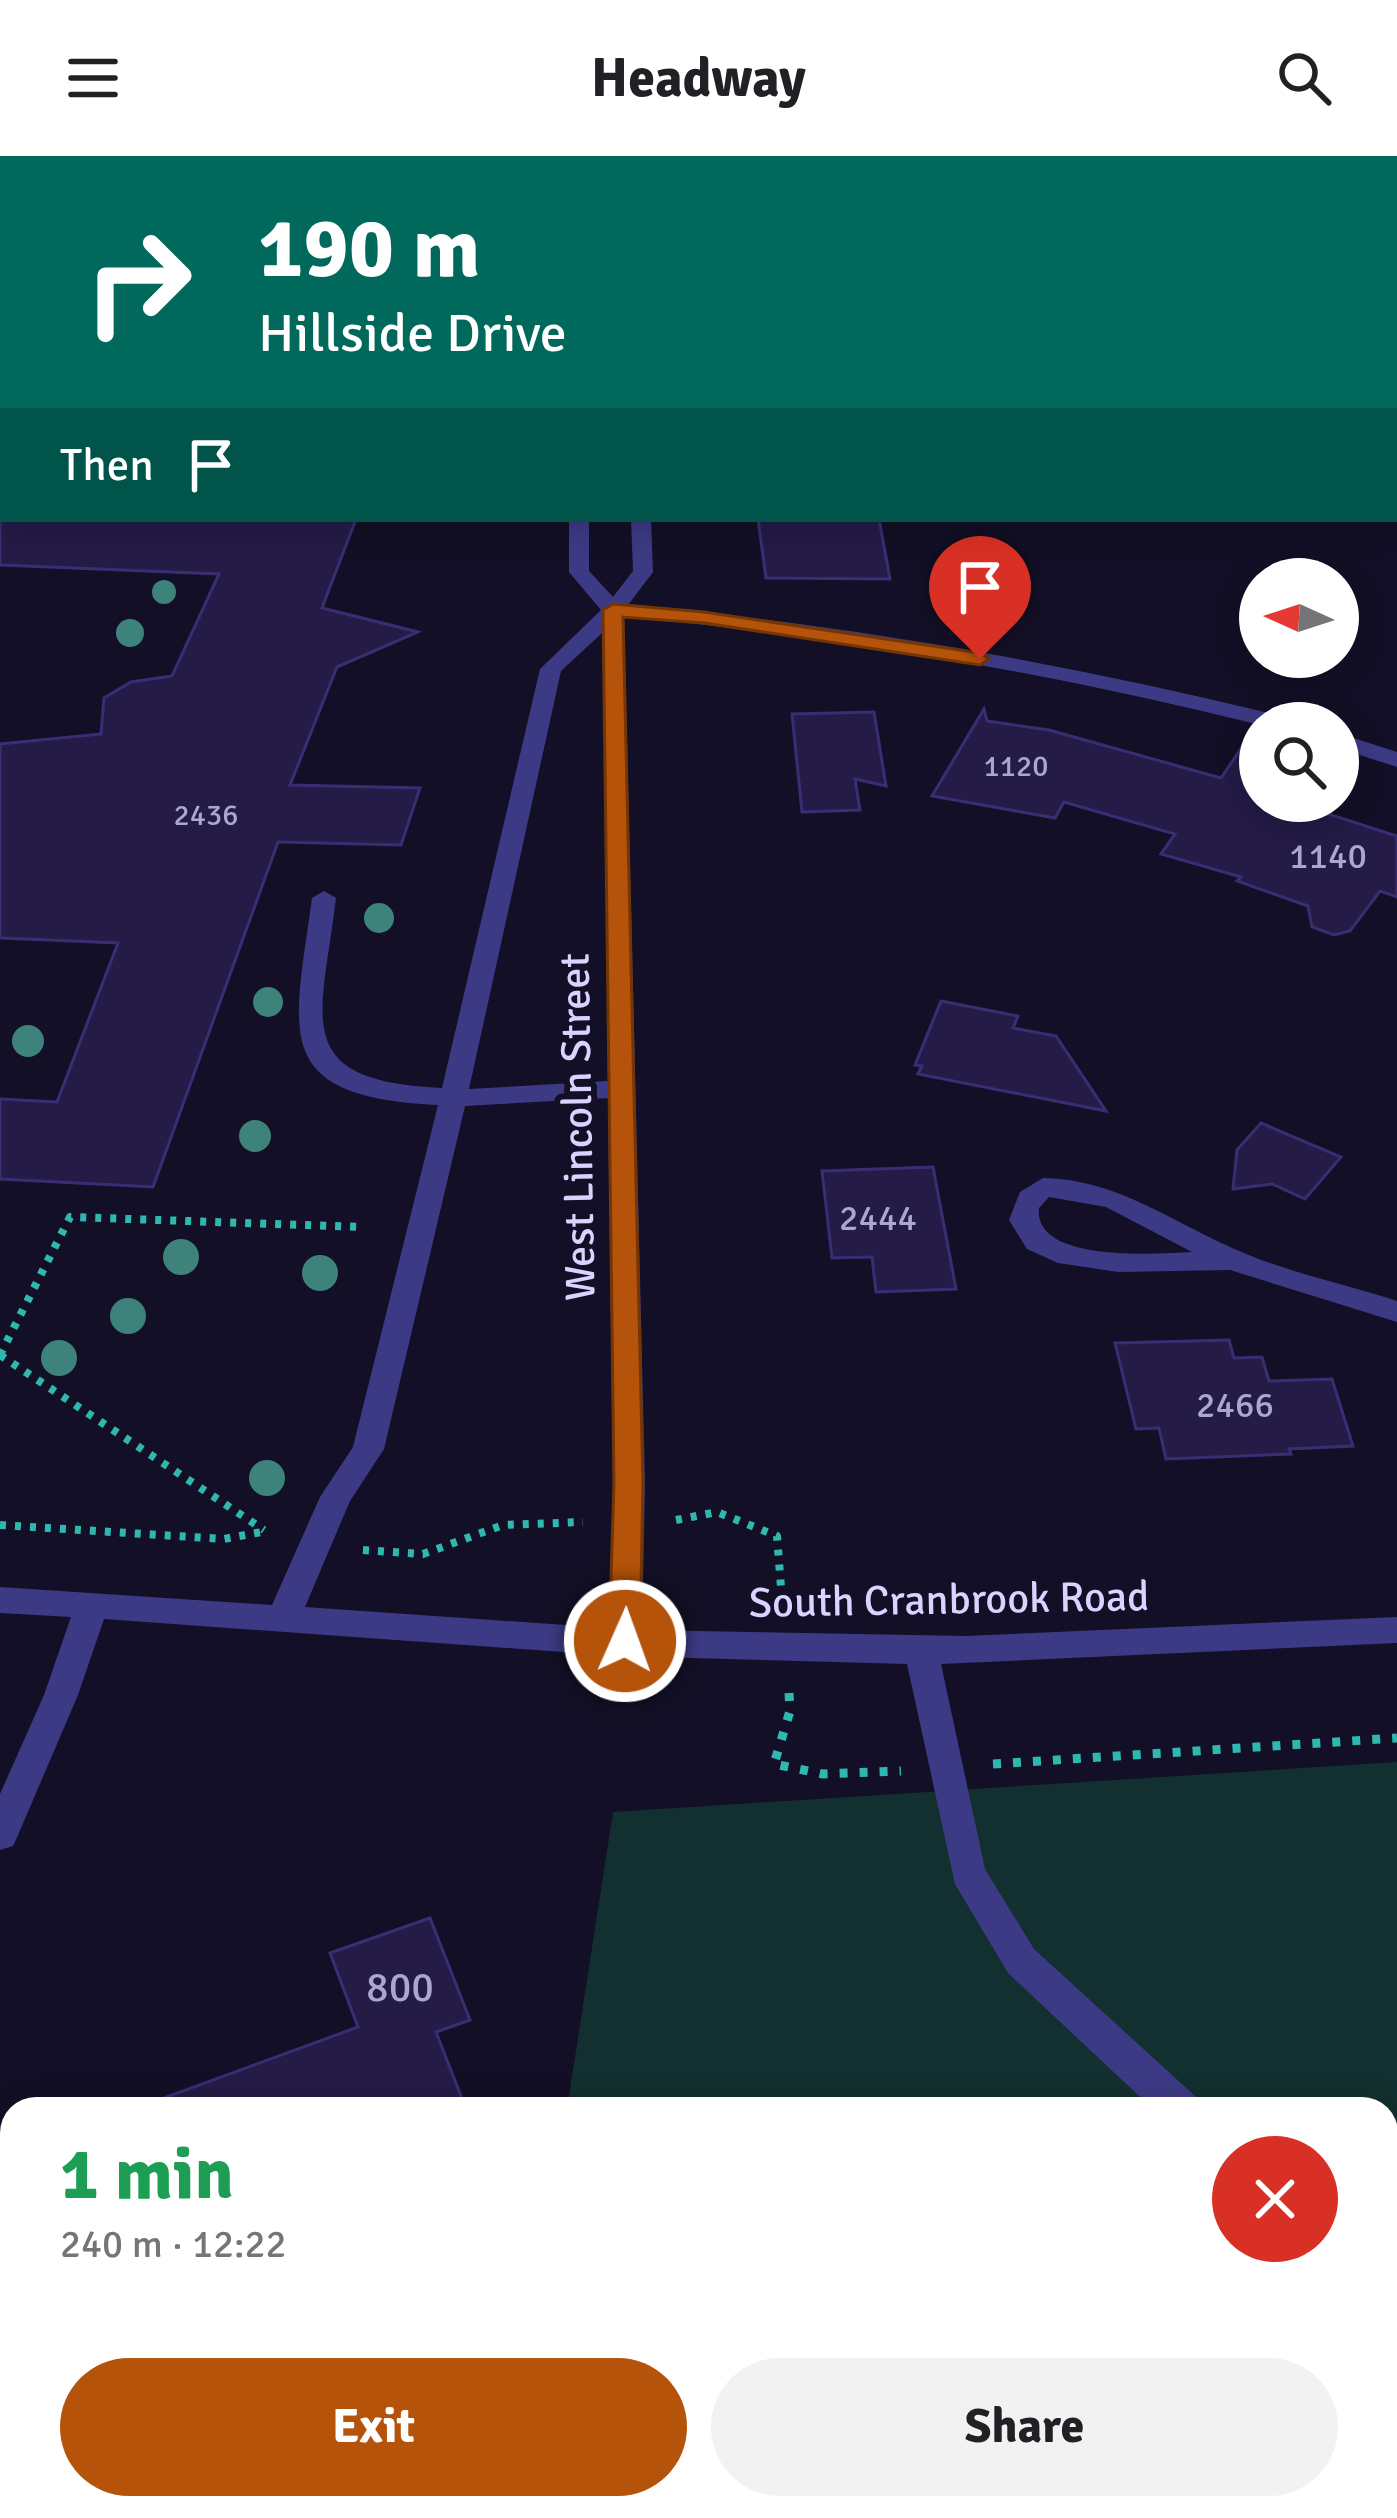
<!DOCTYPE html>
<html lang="en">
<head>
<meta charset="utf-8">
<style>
	:root { --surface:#fff; --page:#f2f2f2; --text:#202124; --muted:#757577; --accent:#b45309 }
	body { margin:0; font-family:Signika,sans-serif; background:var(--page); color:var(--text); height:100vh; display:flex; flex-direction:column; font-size:45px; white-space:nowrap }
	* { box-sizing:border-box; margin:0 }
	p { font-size:39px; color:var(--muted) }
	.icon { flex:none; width:66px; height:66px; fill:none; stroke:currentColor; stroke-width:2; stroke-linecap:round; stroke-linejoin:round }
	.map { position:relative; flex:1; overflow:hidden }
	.panel { position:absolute; left:0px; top:1941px; width:1398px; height:423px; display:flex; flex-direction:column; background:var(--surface); border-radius:36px 36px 0 0; box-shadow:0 6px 30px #0003 }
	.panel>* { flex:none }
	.guide { position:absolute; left:0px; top:0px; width:1398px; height:366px; box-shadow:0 6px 30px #0003; background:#00695c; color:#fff; overflow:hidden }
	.needle { width:78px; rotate:273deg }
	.buttons { position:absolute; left:1239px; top:402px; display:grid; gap:24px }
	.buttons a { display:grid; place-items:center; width:120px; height:120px; border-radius:50%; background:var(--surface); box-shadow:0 6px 30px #0003; font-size:60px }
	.pin { position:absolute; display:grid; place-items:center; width:102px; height:102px; color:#fff; margin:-123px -51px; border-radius:50% 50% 50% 0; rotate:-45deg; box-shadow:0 0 12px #0007 }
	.pin .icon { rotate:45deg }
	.me { position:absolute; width:132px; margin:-66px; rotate:2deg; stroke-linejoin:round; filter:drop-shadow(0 0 9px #0008) }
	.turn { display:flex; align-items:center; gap:42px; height:252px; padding:0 60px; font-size:54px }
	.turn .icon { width:156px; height:156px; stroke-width:2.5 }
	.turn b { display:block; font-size:84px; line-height:102px }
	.then { display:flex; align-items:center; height:114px; padding:0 60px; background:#0003; gap:24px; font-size:45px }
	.round { display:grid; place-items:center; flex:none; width:126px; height:126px; border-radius:63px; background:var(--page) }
	.headline { display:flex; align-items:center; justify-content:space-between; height:204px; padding:0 60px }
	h1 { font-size:72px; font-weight:700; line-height:90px; color:#1e9e55 }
	.button { display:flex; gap:24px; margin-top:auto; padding:24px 60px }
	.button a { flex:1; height:138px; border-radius:72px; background:var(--accent); color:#fff; font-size:48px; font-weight:700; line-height:138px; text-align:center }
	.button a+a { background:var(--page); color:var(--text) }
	header { display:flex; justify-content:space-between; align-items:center; height:156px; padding:0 60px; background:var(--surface); font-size:54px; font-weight:700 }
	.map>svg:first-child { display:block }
	.green { fill:#12302f }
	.building { fill:#241b47; stroke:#3b2d73; stroke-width:3 }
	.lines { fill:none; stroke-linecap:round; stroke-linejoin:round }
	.path-far1 { stroke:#2fb8b0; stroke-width:8; stroke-dasharray:6 9; stroke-linecap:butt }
	.path { stroke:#2fb8b0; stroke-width:9; stroke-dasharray:8 12; stroke-linecap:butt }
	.minor { fill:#3d3a85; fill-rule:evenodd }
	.tree { fill:#3d827b }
	.route { fill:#b45309; stroke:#753606; stroke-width:3 }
	.labels { text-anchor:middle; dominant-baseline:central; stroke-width:12; stroke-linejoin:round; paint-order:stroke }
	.far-number-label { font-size:30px; fill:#aca6d1 }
	.number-label { font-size:36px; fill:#aca6d1 }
	.street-label { font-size:42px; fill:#d9d4ff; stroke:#130f26 }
	.near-number-label { font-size:42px; fill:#aca6d1 }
</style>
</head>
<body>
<header><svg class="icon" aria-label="menu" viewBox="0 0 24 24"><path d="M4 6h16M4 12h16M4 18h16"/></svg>Headway<svg class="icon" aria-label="search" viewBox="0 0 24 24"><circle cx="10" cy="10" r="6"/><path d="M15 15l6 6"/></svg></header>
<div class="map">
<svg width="1397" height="2362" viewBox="0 0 1397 2362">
	<rect width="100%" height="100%" fill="#130f26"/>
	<path class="green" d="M1397 1606V2362H504L506 2352H1386V1953H567L613 1656Z"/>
	<g class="building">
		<path d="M0 363H356L322 452 418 476 337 511 290 629 420 632 401 689 278 686 153 1031 0 1023V943L57 946 118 787 0 782V588L101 578 104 542 131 526 172 520 219 418 0 409Z"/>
		<path d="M758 363H879L890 423 766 422Z"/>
		<path d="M984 553 987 565 1049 574 1221 622 1255 572 1260 573V645H1288L1397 680V741L1380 735 1350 775 1334 779 1312 771 1308 750 1237 725 1241 721 1161 698 1175 678 1064 646 1055 662 932 640Z"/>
		<path d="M874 556 886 630 855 623 860 654 802 656 792 558Z"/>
		<path d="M941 845 1018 860 1013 872 1056 880 1106 955 918 918 922 910 915 909Z"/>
		<path d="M1261 967 1341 1001 1305 1043 1272 1028 1233 1033 1237 994Z"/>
		<path d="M933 1011 956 1133 876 1136 872 1101 832 1102 822 1015Z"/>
		<path d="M1229 1184 1234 1202 1262 1201 1269 1225 1332 1223 1353 1290 1289 1293 1291 1298 1166 1303 1159 1272 1136 1273 1115 1187Z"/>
		<path d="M430 1762 470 1864 436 1876 466 1953H151L150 1947 358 1871 330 1797Z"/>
	</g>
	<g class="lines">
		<g class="path-far1">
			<path d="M0 1199 70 1061 364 1071"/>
			<path d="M0 1199 264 1374"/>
			<path d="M676 1364 717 1356 777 1380 782 1444"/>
			<path d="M0 1369 224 1383 267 1375"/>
			<path d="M363 1394 423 1398 503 1369 583 1366"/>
		</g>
		<g class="path">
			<path d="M789 1537 790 1555 774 1608 823 1618 901 1615"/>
			<path d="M993 1608 1397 1582"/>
			<path d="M1386 2066 1397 2068"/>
		</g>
		<g class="minor">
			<rect x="571" y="0" width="16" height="3"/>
			<path d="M619 0H635L636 3H620Z"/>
			<path d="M1261 0H1281L1283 3H1263Z"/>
			<path d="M1395 63 1397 64V74L1395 73Z"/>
			<rect x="1395" y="138" width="2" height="10"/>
			<rect x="0" y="166" width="3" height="10"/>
			<path d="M569 363H589V415L613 441 633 415 631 363H651L653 416 628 449C852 469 1071 508 1289 562L1292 567 1260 569C1050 517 839 480 624 461L645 1328 642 1474 966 1480 1397 1461V1487L941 1508 985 1713 1034 1793 1195 1940 1201 1953H1153L1008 1817 955 1728 907 1508 619 1500 104 1463 78 1539 18 1679 13 1690 0 1694V1638L44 1539 71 1461 0 1457V1431L272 1449 320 1341 353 1291 438 949C268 941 294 877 312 742L324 735 336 742C322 862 287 925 442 932L540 513 601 454 569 416ZM603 476 608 925 469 933 561 515ZM608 942 613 1328 609 1472 305 1451 350 1345 384 1293 465 950Z"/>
			<path d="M1338 577 1397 596V611L1338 592Z"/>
			<path d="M1043 1022C1120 1023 1175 1069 1244 1097 1293 1118 1346 1128 1397 1145V1166L1230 1114 1118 1116 1058 1107 1027 1093 1009 1064 1020 1036ZM1049 1041 1106 1051 1192 1096C1156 1098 1033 1107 1039 1052Z"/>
			<path d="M1386 2122 1397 2126V2173L1386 2168Z"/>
		</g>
	</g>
	<g class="tree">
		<circle cx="164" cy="436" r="12"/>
		<circle cx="130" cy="477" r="14"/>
		<circle cx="379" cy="762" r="15"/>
		<circle cx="268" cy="846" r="15"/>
		<circle cx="28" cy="885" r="16"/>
		<circle cx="255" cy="980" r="16"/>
		<circle cx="181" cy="1101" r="18"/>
		<circle cx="320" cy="1117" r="18"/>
		<circle cx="128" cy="1160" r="18"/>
		<circle cx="59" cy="1202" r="18"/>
		<circle cx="267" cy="1322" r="18"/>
	</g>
	<path class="route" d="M613 448 704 456 980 497 989 503 980 509 704 467 623 461 643 1328 640 1485 635 1494H614L609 1485 614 1328 603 454Z"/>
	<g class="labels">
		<g class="far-number-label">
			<text x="1016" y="610">1120</text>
			<text x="206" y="659">2436</text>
		</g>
		<g class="number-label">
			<text x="1328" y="700">1140</text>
			<text x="878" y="1062">2444</text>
			<text x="1235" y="1249">2466</text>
		</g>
		<g class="street-label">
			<text transform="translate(578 971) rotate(-91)">West Lincoln Street</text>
			<text transform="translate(949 1444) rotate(-1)">South Cranbrook Road</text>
		</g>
		<g class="near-number-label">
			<text x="400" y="1831">800</text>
		</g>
	</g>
</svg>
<div class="buttons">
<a><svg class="needle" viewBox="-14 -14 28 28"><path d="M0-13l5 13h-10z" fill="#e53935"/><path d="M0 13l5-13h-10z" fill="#757577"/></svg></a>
<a><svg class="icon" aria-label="search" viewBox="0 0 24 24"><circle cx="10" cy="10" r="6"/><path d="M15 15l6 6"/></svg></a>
</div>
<div class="pin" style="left:980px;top:503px;background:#d93025"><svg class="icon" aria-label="arrive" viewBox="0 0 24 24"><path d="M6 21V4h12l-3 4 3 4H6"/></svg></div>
<svg class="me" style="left:625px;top:1485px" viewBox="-20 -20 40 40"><circle r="17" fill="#b45309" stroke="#fff" stroke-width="3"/><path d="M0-11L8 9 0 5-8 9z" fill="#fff"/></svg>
<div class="guide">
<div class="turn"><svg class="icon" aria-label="right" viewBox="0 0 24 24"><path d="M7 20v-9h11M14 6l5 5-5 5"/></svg><div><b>190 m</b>Hillside Drive</div></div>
<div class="then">Then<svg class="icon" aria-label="arrive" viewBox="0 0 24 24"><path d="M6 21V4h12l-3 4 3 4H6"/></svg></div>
</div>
<section class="panel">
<div class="headline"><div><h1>1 min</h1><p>240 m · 12:22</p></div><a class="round" style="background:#d93025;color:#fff"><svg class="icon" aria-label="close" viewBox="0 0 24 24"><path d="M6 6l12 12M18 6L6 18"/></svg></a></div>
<div class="button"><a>Exit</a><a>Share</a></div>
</section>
</div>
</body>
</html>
